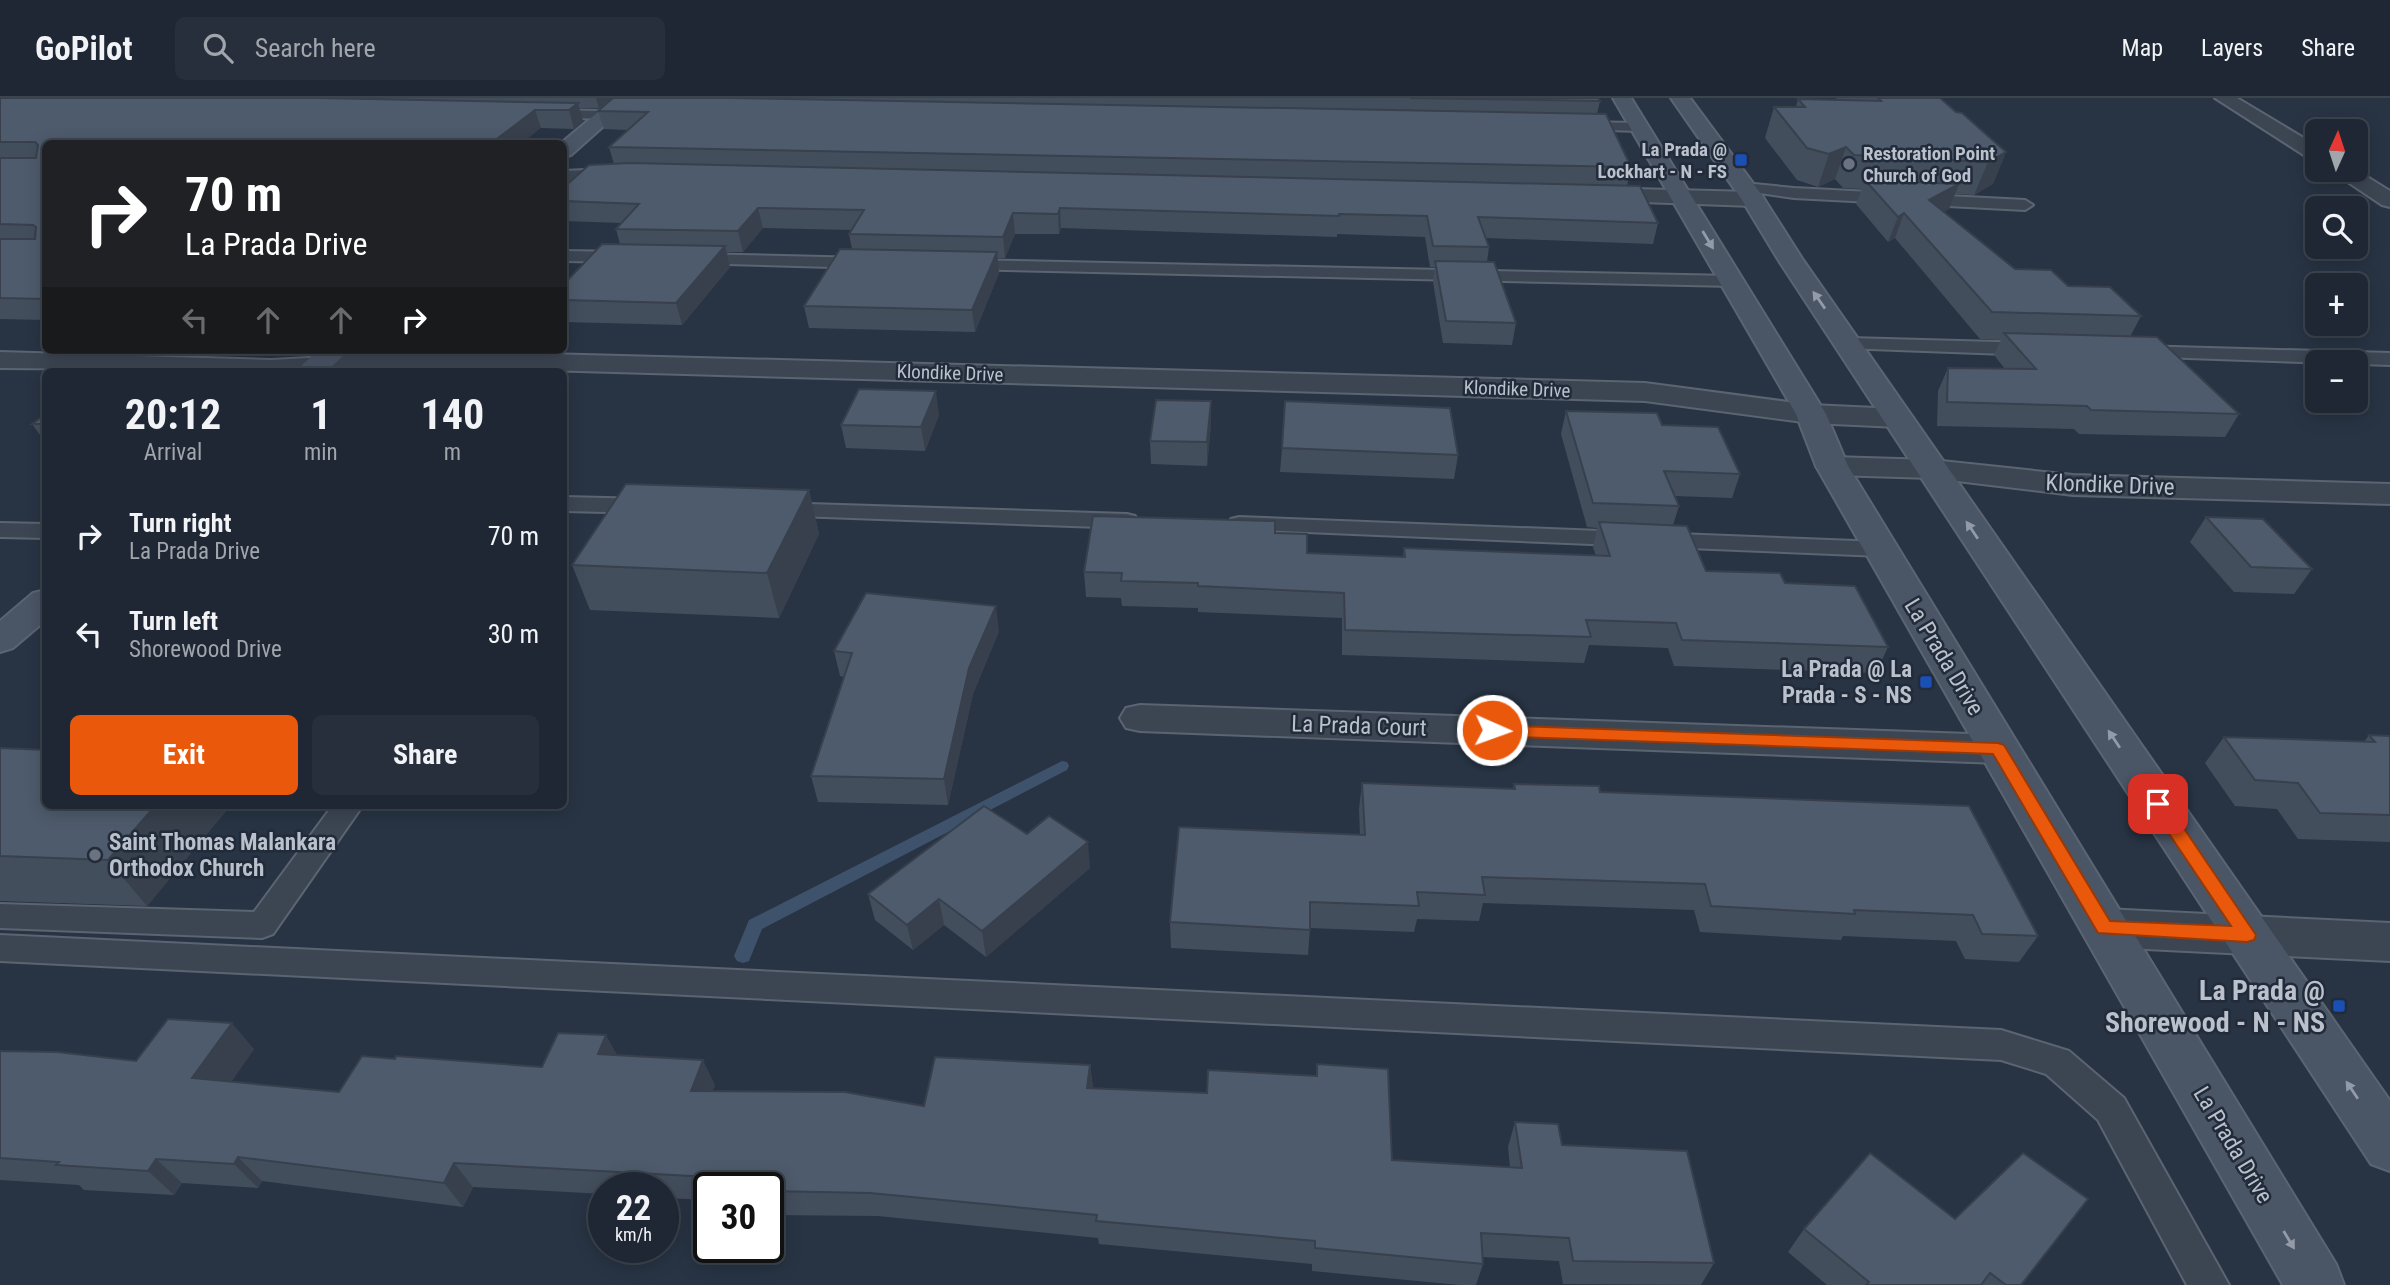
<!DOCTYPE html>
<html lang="en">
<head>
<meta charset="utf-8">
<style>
	:root { --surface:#1e2733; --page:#262f3b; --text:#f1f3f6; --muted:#a1a5ac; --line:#3c444e; --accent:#ea580c }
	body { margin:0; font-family:"Roboto Condensed",sans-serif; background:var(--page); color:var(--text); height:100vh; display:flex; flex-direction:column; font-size:26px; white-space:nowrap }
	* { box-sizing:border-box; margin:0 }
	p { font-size:23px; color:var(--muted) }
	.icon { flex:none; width:38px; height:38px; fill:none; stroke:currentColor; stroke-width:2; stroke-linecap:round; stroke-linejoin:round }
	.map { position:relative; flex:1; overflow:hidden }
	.panel { position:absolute; left:42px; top:270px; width:525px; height:441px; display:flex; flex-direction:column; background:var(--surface); border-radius:10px; box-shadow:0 4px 18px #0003,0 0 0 2px var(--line) }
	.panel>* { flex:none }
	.banner { position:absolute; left:42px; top:42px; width:525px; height:214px; border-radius:10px; box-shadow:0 4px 18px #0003,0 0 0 2px var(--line); background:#202124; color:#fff; overflow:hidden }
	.needle { width:46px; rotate:3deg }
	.controls { position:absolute; left:2305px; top:21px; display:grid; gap:14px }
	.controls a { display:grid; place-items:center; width:63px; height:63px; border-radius:10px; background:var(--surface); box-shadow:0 4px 18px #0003,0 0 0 2px var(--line); font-size:35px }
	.speed { position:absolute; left:588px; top:1074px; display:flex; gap:14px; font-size:35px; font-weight:700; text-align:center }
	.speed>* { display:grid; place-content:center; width:91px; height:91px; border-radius:50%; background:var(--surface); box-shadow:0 4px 18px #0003,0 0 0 2px var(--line); line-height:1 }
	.speed small { font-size:18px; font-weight:400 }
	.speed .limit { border:4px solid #111; border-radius:10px; background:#fff; color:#111 }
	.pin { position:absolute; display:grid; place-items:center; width:60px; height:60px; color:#fff; margin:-30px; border-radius:14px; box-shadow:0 4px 10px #0006 }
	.me { position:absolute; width:77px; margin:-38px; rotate:92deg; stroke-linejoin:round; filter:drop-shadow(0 0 5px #0008) }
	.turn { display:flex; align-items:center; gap:24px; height:147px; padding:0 28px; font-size:32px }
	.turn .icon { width:91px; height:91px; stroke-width:2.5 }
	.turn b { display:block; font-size:49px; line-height:60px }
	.lanes { display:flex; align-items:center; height:66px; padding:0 28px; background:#0003; justify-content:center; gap:35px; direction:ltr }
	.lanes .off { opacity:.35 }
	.eta { display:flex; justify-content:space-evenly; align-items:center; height:119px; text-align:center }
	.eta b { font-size:42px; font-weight:700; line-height:49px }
	.button { display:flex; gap:14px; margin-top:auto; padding:14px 28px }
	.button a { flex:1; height:80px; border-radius:10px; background:var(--accent); color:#fff; font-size:28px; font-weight:700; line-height:80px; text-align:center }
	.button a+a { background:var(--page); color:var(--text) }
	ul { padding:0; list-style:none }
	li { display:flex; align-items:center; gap:21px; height:98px; padding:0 28px }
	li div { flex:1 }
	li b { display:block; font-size:26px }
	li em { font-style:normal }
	header { display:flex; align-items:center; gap:42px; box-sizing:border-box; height:98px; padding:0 35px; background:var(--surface); border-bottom:2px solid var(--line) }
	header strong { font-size:33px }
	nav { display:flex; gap:38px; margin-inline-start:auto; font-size:24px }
	.search { width:490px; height:63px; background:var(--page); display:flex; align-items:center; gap:18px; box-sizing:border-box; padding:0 24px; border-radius:10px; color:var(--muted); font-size:26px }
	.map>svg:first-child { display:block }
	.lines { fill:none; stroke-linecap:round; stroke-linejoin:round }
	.stream { fill:#3e526c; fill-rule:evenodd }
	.lane-casing { stroke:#5b6471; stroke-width:4 }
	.street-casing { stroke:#5b6471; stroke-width:4 }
	.secondary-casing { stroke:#5b6471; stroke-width:4 }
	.lane { fill:#3c4653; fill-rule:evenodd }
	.street { fill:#3c4653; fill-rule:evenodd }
	.secondary { fill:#4a5566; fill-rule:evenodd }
	.wall { fill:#434e5d }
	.shaded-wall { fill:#37404c }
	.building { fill:#4e5b6c; stroke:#37404c; stroke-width:2 }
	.oneway { fill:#939ba9 }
	.route { fill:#ea580c; stroke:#983908; stroke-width:2 }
	.transit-dot { fill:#1a4fb4; stroke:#212b39; stroke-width:2.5 }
	.worship-dot { fill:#6b7280; stroke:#212b39; stroke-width:2.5 }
	.labels { text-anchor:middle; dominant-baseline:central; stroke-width:5; stroke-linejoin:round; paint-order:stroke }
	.far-poi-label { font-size:19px; font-weight:bold; fill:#bac1cd; stroke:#212b39; text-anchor:end }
	.far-street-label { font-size:19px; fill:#bac1cd; stroke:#212b39 }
	.street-label { font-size:23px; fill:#bac1cd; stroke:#212b39 }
	.poi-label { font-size:23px; font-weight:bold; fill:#bac1cd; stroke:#212b39; text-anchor:end }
	.near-poi-label { font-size:28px; font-weight:bold; fill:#bac1cd; stroke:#212b39; text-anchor:end }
</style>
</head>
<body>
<header>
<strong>GoPilot</strong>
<div class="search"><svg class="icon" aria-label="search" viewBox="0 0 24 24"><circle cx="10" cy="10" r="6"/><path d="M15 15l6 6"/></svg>Search here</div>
<nav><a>Map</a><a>Layers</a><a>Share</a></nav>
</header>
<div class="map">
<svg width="2390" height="1187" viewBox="0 0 2390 1187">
	<rect width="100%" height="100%" fill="#283444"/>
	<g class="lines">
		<path class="stream" d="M1062 663 1067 664 1069 668 1067 672 762 831 749 863 743 865 737 863 734 858 749 822Z"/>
		<defs>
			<g id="lane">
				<path d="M548 12 606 13 613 17 606 21 543 19V13Z"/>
				<path d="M1578 24 1639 25 1646 29 1639 33 1573 31 1571 28Z"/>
				<path d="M1744 85 1794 90 2025 102 2033 107 2025 112 1794 100 1739 92 1737 89Z"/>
				<path d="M564 153 625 154 633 159 625 164 564 163Z"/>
				<path d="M695 156 866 160 874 165 866 170 689 165 687 161 689 157Z"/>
				<path d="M964 162 1733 178 1742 183 1733 188 958 171 956 167Z"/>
				<path d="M1850 240 2033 245 2042 251 2033 257 1843 250 1841 246 1843 242Z"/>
				<path d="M2138 248 2390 255V267L2131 258 2129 254 2131 250Z"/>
				<path d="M564 399 648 401 656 403 659 408 656 413 648 415 564 413Z"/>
				<path d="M777 405 1127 416 1135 418 1138 423 1135 428 1127 430 769 417 766 412 769 407Z"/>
				<path d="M1239 419 1881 444 1889 446 1893 451 1889 456 1881 458 1231 431 1228 426 1231 421Z"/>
				<path d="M0 425 46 426V440L0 439Z"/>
				<path d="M333 707H363L273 836 262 840 0 830V806L254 814Z"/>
				<path d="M0 837 2001 932 2069 953 2124 1000 2229 1187H2187L2098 1022 2046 976 2001 962 0 863Z"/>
			</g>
			<g id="street">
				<path d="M2215 0H2237L2317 48V63L2310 61Z"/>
				<path d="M628 70 636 71 639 76 636 81 564 85V73Z"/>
				<path d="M2330 72H2356L2390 93V109L2382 107Z"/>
				<path d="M1594 90 1753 94 1761 96 1764 101 1761 106 1753 108 1586 102 1583 97 1586 92Z"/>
				<path d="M437 253 1645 285 1811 307 1898 311 1908 314 1913 320 1908 326 1898 329 1811 325 1645 303 437 269 369 273 0 270V254L271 262Z"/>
				<path d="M1832 359 1932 362 2073 377 2390 386V406L2073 397 1932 380 1832 377 1821 375 1816 368 1821 361Z"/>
				<path d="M1140 607 1998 637 2012 641 2018 651 2012 661 1998 665 1140 633 1126 630 1120 620 1126 610Z"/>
				<path d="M2105 811 2390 825V863L2105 849 2089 843 2082 830 2089 817Z"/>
			</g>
			<g id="secondary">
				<path d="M615 0H635L571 57 564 59V46H560Z"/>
				<path d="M1613 0H1631L1826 316 1848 368 2336 1166 2344 1187H2283L1816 368 1796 316Z"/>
				<path d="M1671 0H1690L1761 96 1803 162 2390 1003V1073L2371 1066 1779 163 1742 102Z"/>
				<path d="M318 252H349L327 273H296Z"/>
				<path d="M46 492V522L13 550 0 554V523L33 495Z"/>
			</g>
		</defs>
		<use href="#lane" class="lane-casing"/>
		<use href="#street" class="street-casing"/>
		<use href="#secondary" class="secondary-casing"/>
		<use href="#lane" class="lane"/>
		<use href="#street" class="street"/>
		<use href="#secondary" class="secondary"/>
	</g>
	<g class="wall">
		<path d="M0 0H612L599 10H579L583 23 574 31 541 30 46 46V222L0 221Z"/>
		<path d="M613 0H1598L1600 3 1597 16 1631 69 1627 88 1658 125 1653 146 1486 140 1489 149 1487 164 1516 225 1512 247 1443 245 1433 184 1435 169H1430L1425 139 1337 136V139L1061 130 1059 136H1015L1005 160H997L999 175 975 234 809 230 804 208 852 151 849 136 852 132 763 130 743 154H727L730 169 682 227 564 224V186L620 146 616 131 621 125 564 123V89L614 66 609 49 628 32 604 31 598 13Z"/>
		<path d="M1836 0H1940L1956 14 2006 54 1993 86 1974 97 1955 96 1949 111 1943 114 2015 171 2068 188 2141 218 2130 239 2239 316 2225 339 2079 336 2074 331 1937 328 1938 293 1948 270 2005 271 1994 257 2001 242 1980 241 1895 140 1888 144 1856 106 1862 91 1843 90 1835 81 1818 89 1797 82 1765 40 1774 9H1796L1798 1 1838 2Z"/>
		<path d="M1211 303V327L1207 368 1151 366 1150 343Z"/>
		<path d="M1566 313 1662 327 1740 376 1732 400 1675 398 1679 408 1673 427 1706 473 1785 485 1888 549 1876 575 1674 568 1668 550 1589 547 1584 565 1342 557V520L1198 514V510L1122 508 1121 500 1086 499 1084 474 1275 435 1307 455 1403 459 1404 450 1596 458 1593 449 1597 430 1587 429 1561 336Z"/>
		<path d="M46 316V345L32 326Z"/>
		<path d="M939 317 925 353 846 350 841 327Z"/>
		<path d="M1282 350 1458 357 1454 381 1280 374Z"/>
		<path d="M809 392 819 436 779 520 590 512 572 467Z"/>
		<path d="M2206 419 2312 471 2294 496 2234 494 2190 444Z"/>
		<path d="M999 533 973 596 948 707 818 704 811 678 844 579 840 578 834 553Z"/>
		<path d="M2369 637 2390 638V744L2298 741 2277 711 2235 708 2205 665 2224 639 2364 644Z"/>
		<path d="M0 650 231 707 147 808 0 803Z"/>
		<path d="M1362 685 1513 691 1514 686 1600 694 2038 838 2019 864 1965 861 1956 843 1843 838 1841 842 1700 834 1694 812 1483 805 1479 823 1417 821 1414 834 1310 830 1308 857 1171 850 1170 824 1360 737 1359 711Z"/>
		<path d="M1027 736 1090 770 986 859 944 827 913 852 875 822 868 796Z"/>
		<path d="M254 951 231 984 339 994 395 961 542 969 617 957 715 987 712 993 924 1008 1090 967 1093 990 1207 995 1316 977 1317 966 1392 1062 1510 1069 1508 1049 1515 1024 1562 1047 1714 1165 1701 1187 1563 1186 1559 1163 1483 1159V1166L1476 1187H1460L1312 1173V1166L1099 1146 1098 1140 878 1118 768 1117V1090H709V1102L663 1100V1090H604V1096L473 1089 463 1109 262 1083 258 1090 182 1085 174 1097 84 1092 79 1087 0 1082V953L136 963Z"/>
		<path d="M1870 1055 2021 1187H1827L1788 1154 1804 1131Z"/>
	</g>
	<g class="shaded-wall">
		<path d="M596 0H612L599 10Z"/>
		<path d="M578 5 583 23 574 31 569 12Z"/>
		<path d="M535 12 541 30 521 46H490Z"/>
		<path d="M1846 49 1835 81 1818 89 1829 56Z"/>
		<path d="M2006 54 1993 86 1974 97 1988 64Z"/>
		<path d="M1959 86 1949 111 1920 127 1929 102Z"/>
		<path d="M758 110 763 130 743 154 738 133Z"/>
		<path d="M1060 110 1061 130 1059 136 1058 116Z"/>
		<path d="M1013 115 1015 136 1005 160 1003 139Z"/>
		<path d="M1904 115 1895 140 1888 144 1898 119Z"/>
		<path d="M725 148 730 169 682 227 676 205Z"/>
		<path d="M997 154 999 175 975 234 972 212Z"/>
		<path d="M936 293 939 317 925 353 921 329Z"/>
		<path d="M1211 303V327L1207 368V344Z"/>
		<path d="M809 392 819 436 779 520 767 475Z"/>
		<path d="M996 508 999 533 973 596 948 707 944 681 969 570Z"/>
		<path d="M156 707H231L147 808 108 762Z"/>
		<path d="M1088 744 1090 770 986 859 982 833Z"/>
		<path d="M939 801 944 827 913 852 907 827Z"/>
		<path d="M232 925 254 951 216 1005 192 980Z"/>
		<path d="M606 937 620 962 598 956Z"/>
		<path d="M703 962 715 987 703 1018 691 993Z"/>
		<path d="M1090 967 1093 992 1087 990Z"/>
		<path d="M238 1059 262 1083 258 1090 234 1066Z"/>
		<path d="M156 1061 182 1085 174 1097 148 1073Z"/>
		<path d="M454 1065 473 1089 463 1109 444 1085Z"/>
	</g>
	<g class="building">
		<path d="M0 0H319L578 5 569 12H535L490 46H46V201L0 200V141H35L36 129 33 127 0 126V60H36L38 47 35 44H0Z"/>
		<path d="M613 0H732L1606 16 1631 69 609 49 648 14 598 13Z"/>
		<path d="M1410 0H1598L1600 3Z"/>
		<path d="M1878 0H1940L1956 14 1962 15 2006 54 1988 64 1854 57 1846 49 1829 56 1807 50 1774 9H1805L1798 1 1881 3Z"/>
		<path d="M630 65 1640 88 1658 125 1478 119 1489 149 1433 148 1427 118 1339 116V118L1060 110 1058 116 1013 115 1003 139 849 136 864 112 758 110 738 133 616 131 639 106 564 103V89L589 67Z"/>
		<path d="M1865 82 1959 86 1929 102 2015 171 2051 172 2068 188 2110 189 2141 218 1992 214 1904 115 1898 119Z"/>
		<path d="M602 146 725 148 676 205 564 202V186Z"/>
		<path d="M840 151 997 154 972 212 804 208Z"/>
		<path d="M1435 163 1494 164 1516 225 1446 223Z"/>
		<path d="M2004 235 2157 239 2239 316 2091 312 2087 308 1947 304 1948 270 2036 271Z"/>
		<path d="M859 291 936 293 921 329 841 327Z"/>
		<path d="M1156 302 1211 303 1207 344 1150 343Z"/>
		<path d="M1285 303 1450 310 1458 357 1282 350Z"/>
		<path d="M1566 313 1657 315 1662 327 1718 329 1740 376 1664 373 1679 408 1593 405Z"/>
		<path d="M46 316V326H32Z"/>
		<path d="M626 386 809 392 767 475 572 467Z"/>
		<path d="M1093 418 1275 423V435L1307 436V455L1405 459 1404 450 1610 458 1599 424 1687 428 1706 473 1780 475 1785 485 1855 488 1888 549 1682 542 1676 525 1586 522 1591 539 1345 532 1344 495 1198 488V485L1121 483 1122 475 1084 474Z"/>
		<path d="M2206 419 2263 421 2312 471 2251 469Z"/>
		<path d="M866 495 996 508 969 570 944 681 811 678 852 555 834 553Z"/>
		<path d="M2369 637 2390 638V717L2320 715 2298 685 2255 682 2224 639 2375 644Z"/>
		<path d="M0 650 46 652V707H156L108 762 0 758Z"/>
		<path d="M1362 685 1515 691 1514 686 1599 688 1600 694 1969 708 2038 838 1982 836 1973 817 1854 812 1855 816 1711 808 1705 786 1482 779 1485 797 1417 794 1419 808 1310 804V832L1170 824 1179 729 1365 737Z"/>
		<path d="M984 708 1027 736 1049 718 1088 744 982 833 939 801 907 827 868 796Z"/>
		<path d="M168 921 232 925 192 980 339 994 362 958 395 961 396 958 542 969 558 935 606 937 598 956 703 962 691 993 845 994 924 1008 935 959 1090 967 1087 990 1207 995 1208 972 1317 978V966L1388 971 1392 1062 1522 1070 1515 1024 1558 1026 1562 1047 1687 1053 1714 1165 1573 1163 1569 1140 1481 1135 1483 1166 1315 1150V1143L1096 1123 1097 1117 870 1095 768 1093V1090H709V1092H704L709 1079 454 1065 444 1085 238 1059 234 1066 156 1061 148 1073 56 1067 59 1064 0 1060V953L57 954 136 963Z"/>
		<path d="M1870 1055 1955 1121 2023 1055 2088 1101 2021 1187H2006L1990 1175 1981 1187H1866L1869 1184 1804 1131Z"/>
	</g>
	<defs><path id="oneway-solid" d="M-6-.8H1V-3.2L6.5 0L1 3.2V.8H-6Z" transform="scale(1.75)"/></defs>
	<g class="oneway">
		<use href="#oneway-solid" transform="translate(1708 142) rotate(59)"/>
		<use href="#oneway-solid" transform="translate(1819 202) rotate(-125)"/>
		<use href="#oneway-solid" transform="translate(1972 432) rotate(-124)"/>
		<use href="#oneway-solid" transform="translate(2114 641) rotate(-124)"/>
		<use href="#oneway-solid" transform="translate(2352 992) rotate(-124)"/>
		<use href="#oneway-solid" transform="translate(2289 1142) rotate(59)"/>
	</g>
	<path class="route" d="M1492 627 1998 645 2004 647 2110 823 2231 828 2149 706 2152 701H2164L2256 837 2254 842 2247 844 2098 835 1993 656 1492 638 1484 632Z"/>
	<g class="transit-dot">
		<rect x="1734" y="55" width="14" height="14" rx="3.5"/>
		<rect x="1919" y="577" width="14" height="14" rx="3.5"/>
		<rect x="2332" y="901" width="14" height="14" rx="3.5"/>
	</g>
	<g class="worship-dot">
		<circle cx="1849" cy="66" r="7"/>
		<circle cx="95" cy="757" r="7"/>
	</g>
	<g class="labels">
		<g class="far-poi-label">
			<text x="1727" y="51">La Prada @<tspan x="1727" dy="22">Lockhart - N - FS</tspan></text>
			<text x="1863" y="55" text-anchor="start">Restoration Point<tspan x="1863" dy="22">Church of God</tspan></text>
		</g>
		<g class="far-street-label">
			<text transform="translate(950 275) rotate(2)">Klondike Drive</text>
			<text transform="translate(1517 291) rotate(2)">Klondike Drive</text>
		</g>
		<g class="street-label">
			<text transform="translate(2110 387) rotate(2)">Klondike Drive</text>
			<text transform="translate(1944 559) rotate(59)">La Prada Drive</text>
			<text transform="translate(1359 628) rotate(2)">La Prada Court</text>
			<text transform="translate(2233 1047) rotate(59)">La Prada Drive</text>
		</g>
		<g class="poi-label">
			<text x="1912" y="571">La Prada @ La<tspan x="1912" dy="26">Prada - S - NS</tspan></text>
			<text x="109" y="744" text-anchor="start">Saint Thomas Malankara<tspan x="109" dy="26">Orthodox Church</tspan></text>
		</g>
		<g class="near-poi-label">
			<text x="2325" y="892">La Prada @<tspan x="2325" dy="32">Shorewood - N - NS</tspan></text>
		</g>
	</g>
</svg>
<div class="controls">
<a><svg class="needle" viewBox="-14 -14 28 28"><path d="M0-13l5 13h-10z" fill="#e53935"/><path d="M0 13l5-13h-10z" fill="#a1a5ac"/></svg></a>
<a><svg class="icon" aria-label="search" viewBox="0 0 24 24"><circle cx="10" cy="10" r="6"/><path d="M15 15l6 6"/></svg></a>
<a>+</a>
<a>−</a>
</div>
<div class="speed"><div>22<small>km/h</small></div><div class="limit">30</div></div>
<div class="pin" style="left:2158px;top:706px;background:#d93025"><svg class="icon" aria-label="arrive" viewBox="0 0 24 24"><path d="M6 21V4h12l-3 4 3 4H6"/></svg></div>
<svg class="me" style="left:1492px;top:632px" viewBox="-20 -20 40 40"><circle r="17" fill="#ea580c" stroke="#fff" stroke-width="3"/><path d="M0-11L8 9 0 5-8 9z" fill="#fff"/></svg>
<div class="banner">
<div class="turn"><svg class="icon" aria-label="right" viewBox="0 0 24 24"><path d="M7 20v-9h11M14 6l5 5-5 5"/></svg><div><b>70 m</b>La Prada Drive</div></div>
<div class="lanes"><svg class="icon off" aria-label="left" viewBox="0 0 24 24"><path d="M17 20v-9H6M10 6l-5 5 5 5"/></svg><svg class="icon off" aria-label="ahead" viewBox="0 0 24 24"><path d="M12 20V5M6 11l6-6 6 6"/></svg><svg class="icon off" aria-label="ahead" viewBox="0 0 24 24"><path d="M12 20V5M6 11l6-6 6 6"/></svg><svg class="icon" aria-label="right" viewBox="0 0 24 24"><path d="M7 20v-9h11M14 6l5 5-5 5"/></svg></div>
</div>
<section class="panel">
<div class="eta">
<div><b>20:12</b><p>Arrival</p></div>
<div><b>1</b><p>min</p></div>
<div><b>140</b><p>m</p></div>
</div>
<ul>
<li><svg class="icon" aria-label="right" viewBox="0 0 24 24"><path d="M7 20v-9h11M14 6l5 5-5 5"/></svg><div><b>Turn right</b><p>La Prada Drive</p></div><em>70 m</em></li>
<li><svg class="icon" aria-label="left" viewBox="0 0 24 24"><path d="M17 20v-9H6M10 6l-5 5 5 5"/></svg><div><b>Turn left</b><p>Shorewood Drive</p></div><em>30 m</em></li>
</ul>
<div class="button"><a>Exit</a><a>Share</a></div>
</section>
</div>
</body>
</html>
